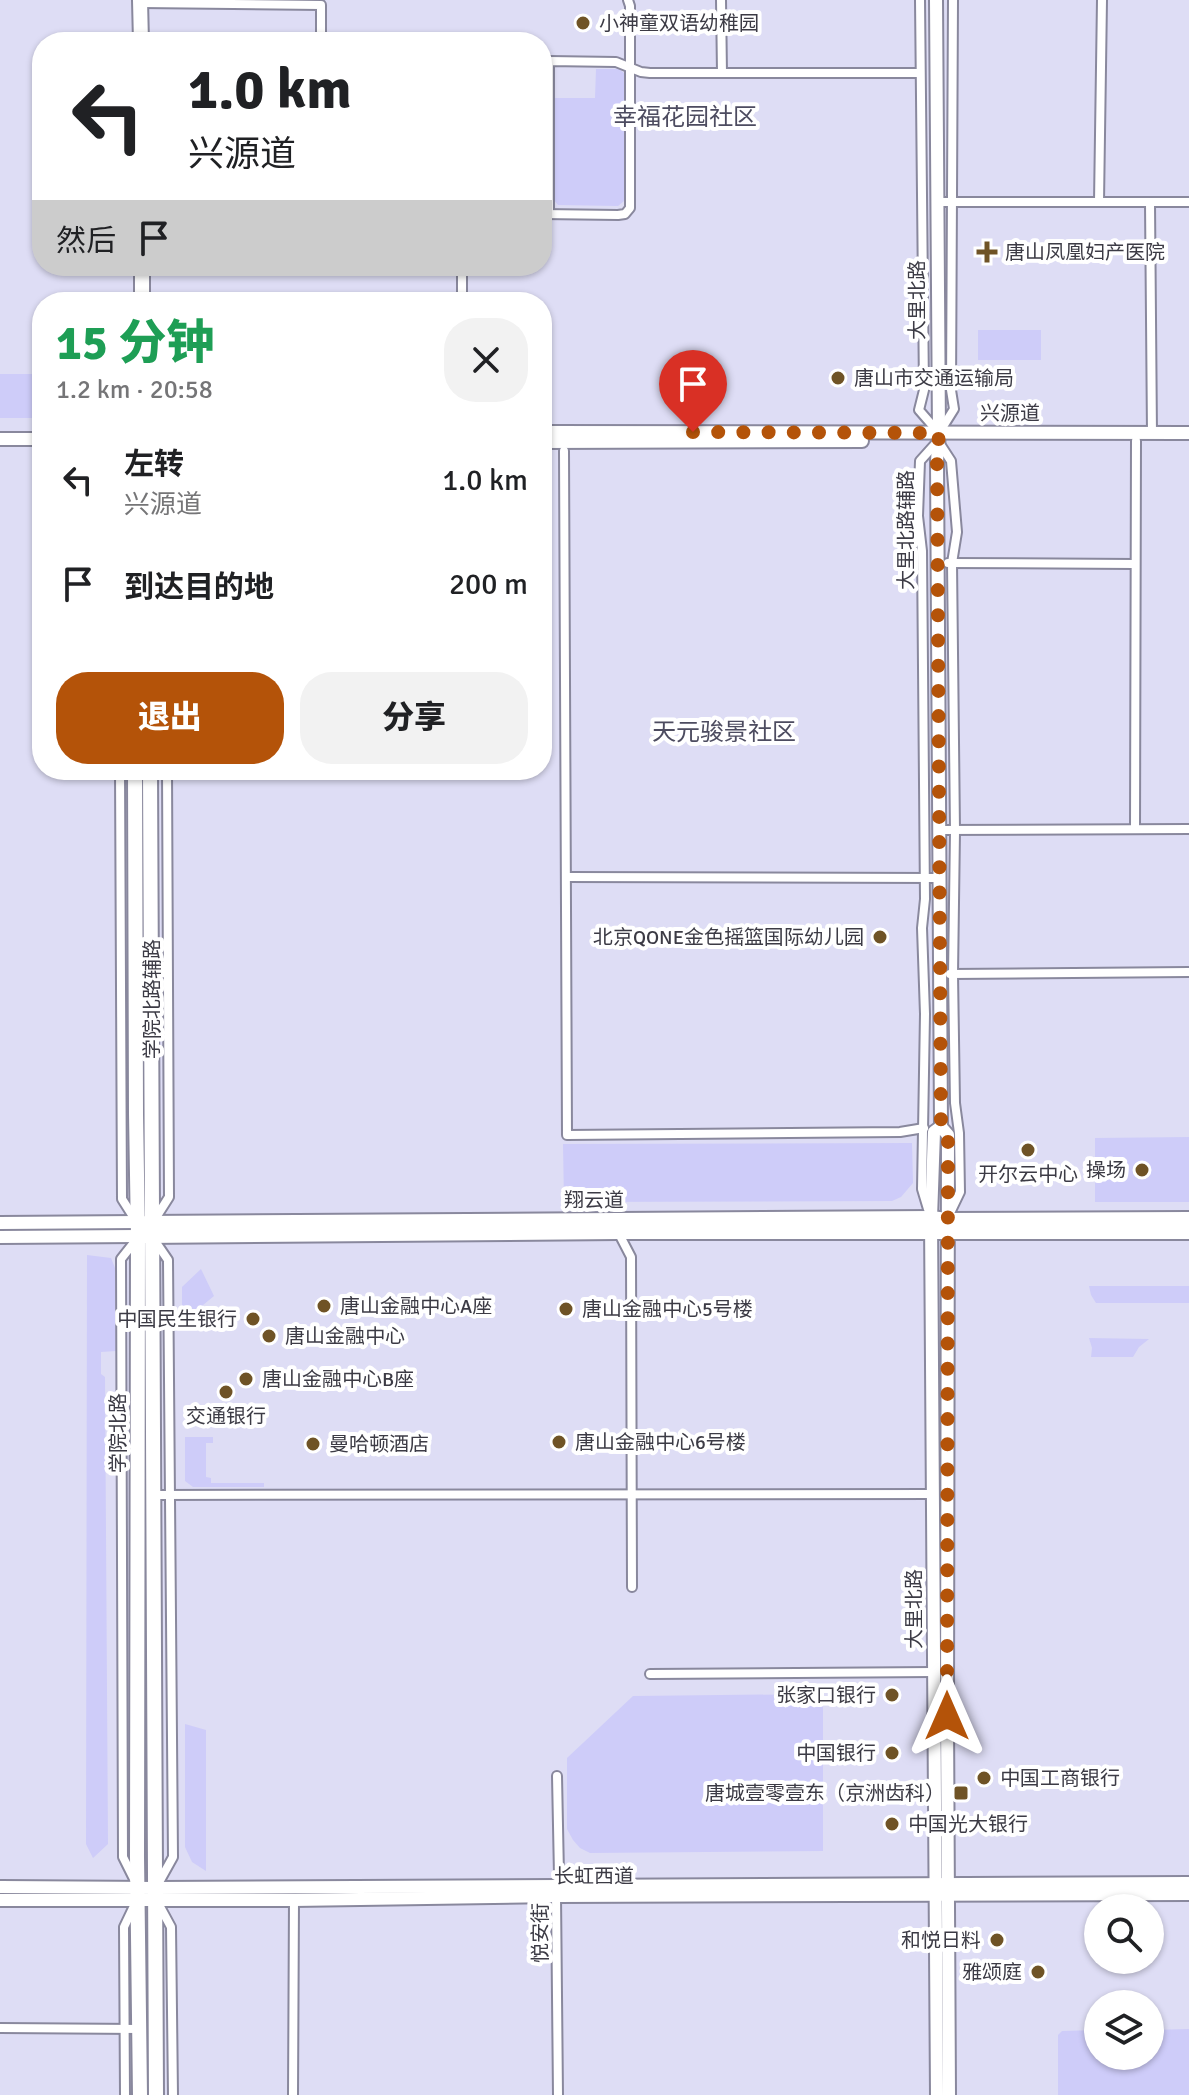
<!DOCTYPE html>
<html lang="zh">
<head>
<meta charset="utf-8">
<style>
	:root { --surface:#fff; --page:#f2f2f2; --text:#202124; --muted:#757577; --accent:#b45309 }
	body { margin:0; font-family:Signika,"Noto Sans SC",sans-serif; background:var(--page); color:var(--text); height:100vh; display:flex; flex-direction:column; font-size:30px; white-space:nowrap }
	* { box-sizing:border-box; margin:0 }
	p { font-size:26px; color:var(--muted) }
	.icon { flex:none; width:44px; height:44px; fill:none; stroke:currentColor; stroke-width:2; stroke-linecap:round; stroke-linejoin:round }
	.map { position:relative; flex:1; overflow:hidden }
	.drawer { position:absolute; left:32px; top:292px; width:520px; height:488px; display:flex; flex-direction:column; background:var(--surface); border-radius:32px; box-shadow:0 2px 6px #0004 }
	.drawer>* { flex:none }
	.guide { position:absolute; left:32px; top:32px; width:520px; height:244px; border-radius:32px; box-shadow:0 2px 6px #0004; background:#fff; color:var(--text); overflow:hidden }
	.fabs { position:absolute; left:1084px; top:1894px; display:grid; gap:16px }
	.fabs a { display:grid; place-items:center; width:80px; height:80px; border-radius:50%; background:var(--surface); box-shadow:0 2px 6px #0004; font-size:40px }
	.pin { position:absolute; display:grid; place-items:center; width:68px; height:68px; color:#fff; margin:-82px -34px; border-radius:50% 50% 50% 0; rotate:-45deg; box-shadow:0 0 8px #0007 }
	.pin .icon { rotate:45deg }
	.me { position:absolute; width:88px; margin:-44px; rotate:0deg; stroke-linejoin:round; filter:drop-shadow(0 0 6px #0008) }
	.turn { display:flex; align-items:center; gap:28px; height:168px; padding:0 24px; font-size:36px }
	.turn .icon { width:104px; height:104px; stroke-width:2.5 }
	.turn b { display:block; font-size:56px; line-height:68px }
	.then { display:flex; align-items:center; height:76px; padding:0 24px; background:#0003; gap:16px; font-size:30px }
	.round { display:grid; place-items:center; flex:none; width:84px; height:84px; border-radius:32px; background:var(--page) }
	.overview { display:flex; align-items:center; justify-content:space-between; height:136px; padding:0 24px }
	h1 { font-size:48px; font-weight:800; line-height:60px; color:#1e9e55 }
	.button { display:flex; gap:16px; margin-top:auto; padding:16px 24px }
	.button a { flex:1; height:92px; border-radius:32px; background:var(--accent); color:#fff; font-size:32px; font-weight:800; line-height:92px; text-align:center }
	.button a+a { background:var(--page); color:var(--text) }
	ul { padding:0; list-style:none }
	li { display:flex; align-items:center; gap:24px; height:104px; padding:0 24px }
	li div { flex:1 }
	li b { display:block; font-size:30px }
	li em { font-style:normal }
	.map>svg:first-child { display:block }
	.green { fill:#ceccf9 }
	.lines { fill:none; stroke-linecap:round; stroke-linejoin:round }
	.street-casing { stroke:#89889d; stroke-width:12 }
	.secondary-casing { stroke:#89889d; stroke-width:16 }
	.primary-casing { stroke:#89889d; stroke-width:18 }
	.street { stroke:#fff; stroke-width:8 }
	.secondary { stroke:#fff; stroke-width:12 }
	.primary { stroke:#fff; stroke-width:14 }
	.route { stroke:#b45309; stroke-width:14; stroke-dasharray:0 25.2 }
	.poi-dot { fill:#6f5326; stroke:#fff; stroke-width:3 }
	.labels { text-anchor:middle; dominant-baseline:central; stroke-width:8; stroke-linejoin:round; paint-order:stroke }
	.poi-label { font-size:20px; fill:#3c3b45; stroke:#fff; text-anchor:start }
	.street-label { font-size:20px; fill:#3c3b45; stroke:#fff }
	.quarter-label { font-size:24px; fill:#4d4c60; stroke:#fff }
</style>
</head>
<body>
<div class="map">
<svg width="1189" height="2095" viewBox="0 0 1189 2095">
	<rect width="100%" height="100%" fill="#deddf5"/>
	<g class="green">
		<path d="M596 69H619L624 73V201L618 206 558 205 554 200V98H595Z"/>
		<rect x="978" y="330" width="63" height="30"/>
		<rect x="0" y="374" width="42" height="44"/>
		<path d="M1189 1137V1202H1095V1138Z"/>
		<path d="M912 1143 913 1183 901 1197 892 1201 564 1202 563 1144Z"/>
		<path d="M87 1255 111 1258 115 1268 116 1351 101 1352V1374L105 1377 108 1844 93 1858 86 1844Z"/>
		<path d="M201 1269 214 1296 203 1305V1323H188V1327L182 1328V1287Z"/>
		<path d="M1089 1286H1189V1303H1096L1091 1295Z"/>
		<path d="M1089 1338 1149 1339 1139 1347 1133 1357H1091L1092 1348Z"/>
		<path d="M185 1437H213V1443H206V1477L211 1478V1483H264V1487H193L185 1481Z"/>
		<path d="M823 1694V1851L590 1853 580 1848 573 1840 567 1829V1758L633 1696Z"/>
		<path d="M185 1724 206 1730V1871L192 1862 185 1847Z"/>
		<path d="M1189 2029V2095H1058V2035L1062 2031 1098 2030V2056H1150V2030Z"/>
	</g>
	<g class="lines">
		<defs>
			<g id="street">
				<path d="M721 0 722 73"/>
				<path d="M920 0 924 390 919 410 939 433 954 409 951 390 953 0"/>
				<path d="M141 3 321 5V42"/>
				<path d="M937 202H1189"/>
				<path d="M1099 202 1102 0"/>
				<path d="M1150 203 1152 434"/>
				<path d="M542 214 618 215 625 214 630 208V6L628 0"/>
				<path d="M549 214V61L616 62 641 72 650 73H920"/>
				<path d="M462 266V302"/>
				<path d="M564 451 567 1135 900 1132 924 1128"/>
				<path d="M948 563 1135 564"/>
				<path d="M120 770 122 1199 136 1221"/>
				<path d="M1135 829 1136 441"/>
				<path d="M939 830 1189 829"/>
				<path d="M566 877 939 878"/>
				<path d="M950 974 1189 972"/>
				<path d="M928 1209 922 1189 925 1014 922 928 925 899 922 551 918 516 920 461 938 441 951 461 957 532 952 563 955 831 953 974 955 1103 959 1133 960 1192 949 1215"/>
				<path d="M155 1219 169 1197 167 770"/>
				<path d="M618 1232 631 1257 632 1587"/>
				<path d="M153 1238 168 1260 173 1857 158 1884"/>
				<path d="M155 1495 933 1494"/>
				<path d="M650 1674 934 1672"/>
				<path d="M557 1776 559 1875 556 1896 558 2095"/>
				<path d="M134 1879 123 1857 121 1259 136 1240"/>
				<path d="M158 1903 171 1927 173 2095"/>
				<path d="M0 2028 140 2029"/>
				<path d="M125 2095 124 1927 134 1906"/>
				<path d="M293 2095 294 1900"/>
			</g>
			<g id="secondary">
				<path d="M936 0 939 433 937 461 941 1127 948 1135 947 1716 949 2095"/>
				<path d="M542 432 1189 433"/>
				<path d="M0 439H42"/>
				<path d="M542 442 862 441"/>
				<path d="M0 1223 138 1222"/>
				<path d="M0 1237 138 1236"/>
				<path d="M0 1887 156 1888 1189 1883"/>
				<path d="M0 1900H294L556 1896 1189 1894"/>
				<path d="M937 2095 931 1218 934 1132 941 1127"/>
			</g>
			<g id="primary">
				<path d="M140 0 141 42"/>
				<path d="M142 302V266"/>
				<path d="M135 770 136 1114 138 1236 137 1857 140 2095"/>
				<path d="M150 770 156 2095"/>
				<path d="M146 1223 931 1218 947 1220 1189 1219"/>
				<path d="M145 1236 618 1232H1189"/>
			</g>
		</defs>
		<use href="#street" class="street-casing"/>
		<use href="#secondary" class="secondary-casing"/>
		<use href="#primary" class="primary-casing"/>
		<use href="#street" class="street"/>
		<use href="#secondary" class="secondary"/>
		<use href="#primary" class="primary"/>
	</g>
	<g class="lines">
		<path class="route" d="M693 432 939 433 937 461 941 1127 948 1135 947 1716"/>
	</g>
	<g class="poi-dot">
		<circle cx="583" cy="23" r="8"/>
		<path d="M983 240h8v8h8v8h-8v8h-8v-8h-8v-8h8z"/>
		<circle cx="838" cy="378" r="8"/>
		<circle cx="880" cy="937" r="8"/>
		<circle cx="1028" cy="1150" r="8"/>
		<circle cx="1142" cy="1170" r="8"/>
		<circle cx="324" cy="1306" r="8"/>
		<circle cx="566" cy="1309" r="8"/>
		<circle cx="253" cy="1319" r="8"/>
		<circle cx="269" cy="1336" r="8"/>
		<circle cx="246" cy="1379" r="8"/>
		<circle cx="226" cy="1392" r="8"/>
		<circle cx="559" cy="1442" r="8"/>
		<circle cx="313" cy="1444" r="8"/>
		<circle cx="892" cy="1695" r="8"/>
		<circle cx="892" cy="1753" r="8"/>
		<circle cx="984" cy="1778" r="8"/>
		<rect x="953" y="1785" width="16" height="16" rx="4"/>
		<circle cx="892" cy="1824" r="8"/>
		<circle cx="997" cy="1940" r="8"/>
		<circle cx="1038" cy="1972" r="8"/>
	</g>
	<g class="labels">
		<g class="poi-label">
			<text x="599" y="23">小神童双语幼稚园</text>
			<text x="1005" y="252">唐山凤凰妇产医院</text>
			<text x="854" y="378">唐山市交通运输局</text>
			<text x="864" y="937" text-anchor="end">北京QONE金色摇篮国际幼儿园</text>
			<text x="1126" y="1170" text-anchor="end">操场</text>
			<text x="1028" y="1174" text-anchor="middle">开尔云中心</text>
			<text x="340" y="1306">唐山金融中心A座</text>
			<text x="582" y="1309">唐山金融中心5号楼</text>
			<text x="237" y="1319" text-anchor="end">中国民生银行</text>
			<text x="285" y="1336">唐山金融中心</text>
			<text x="262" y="1379">唐山金融中心B座</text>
			<text x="226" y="1416" text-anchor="middle">交通银行</text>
			<text x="575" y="1442">唐山金融中心6号楼</text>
			<text x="329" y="1444">曼哈顿酒店</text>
			<text x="876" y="1695" text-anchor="end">张家口银行</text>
			<text x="876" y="1753" text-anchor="end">中国银行</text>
			<text x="1000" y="1778">中国工商银行</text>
			<text x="945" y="1793" text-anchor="end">唐城壹零壹东（京洲齿科）</text>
			<text x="908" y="1824">中国光大银行</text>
			<text x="981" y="1940" text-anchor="end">和悦日料</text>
			<text x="1022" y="1972" text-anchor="end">雅颂庭</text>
		</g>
		<g class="street-label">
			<text transform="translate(917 300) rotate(-90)">大里北路</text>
			<text x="1010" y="413">兴源道</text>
			<text transform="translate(906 530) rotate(-90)">大里北路辅路</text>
			<text transform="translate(152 999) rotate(-90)">学院北路辅路</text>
			<text x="594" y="1200">翔云道</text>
			<text transform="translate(118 1433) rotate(-90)">学院北路</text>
			<text transform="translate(914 1609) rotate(-90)">大里北路</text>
			<text x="594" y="1876">长虹西道</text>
			<text transform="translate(540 1933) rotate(-90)">悦安街</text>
		</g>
		<g class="quarter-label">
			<text x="685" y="117">幸福花园社区</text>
			<text x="724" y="732">天元骏景社区</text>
		</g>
	</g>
</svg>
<div class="fabs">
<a><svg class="icon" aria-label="search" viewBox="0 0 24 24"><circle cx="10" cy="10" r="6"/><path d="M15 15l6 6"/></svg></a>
<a><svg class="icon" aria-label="layers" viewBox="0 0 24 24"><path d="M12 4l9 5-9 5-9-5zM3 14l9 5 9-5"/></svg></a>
</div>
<div class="pin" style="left:693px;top:432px;background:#d93025"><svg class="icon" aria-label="arrive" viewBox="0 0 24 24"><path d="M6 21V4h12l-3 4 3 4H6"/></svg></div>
<svg class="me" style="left:947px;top:1716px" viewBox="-20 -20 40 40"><path d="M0-17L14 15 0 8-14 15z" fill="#b45309" stroke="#fff" stroke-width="4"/></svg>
<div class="guide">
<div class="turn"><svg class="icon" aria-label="left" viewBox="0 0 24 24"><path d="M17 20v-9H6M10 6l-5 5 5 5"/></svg><div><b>1.0 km</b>兴源道</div></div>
<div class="then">然后<svg class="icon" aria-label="arrive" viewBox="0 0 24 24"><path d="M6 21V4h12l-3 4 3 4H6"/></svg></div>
</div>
<section class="drawer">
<div class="overview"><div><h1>15 分钟</h1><p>1.2 km · 20:58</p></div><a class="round"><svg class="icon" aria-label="close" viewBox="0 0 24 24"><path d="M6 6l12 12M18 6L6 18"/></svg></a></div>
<ul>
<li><svg class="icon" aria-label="left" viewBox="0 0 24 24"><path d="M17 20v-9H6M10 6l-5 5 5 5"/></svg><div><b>左转</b><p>兴源道</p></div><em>1.0 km</em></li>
<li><svg class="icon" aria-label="arrive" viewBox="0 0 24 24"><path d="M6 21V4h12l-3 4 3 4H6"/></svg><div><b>到达目的地</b></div><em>200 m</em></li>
</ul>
<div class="button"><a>退出</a><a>分享</a></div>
</section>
</div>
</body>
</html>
